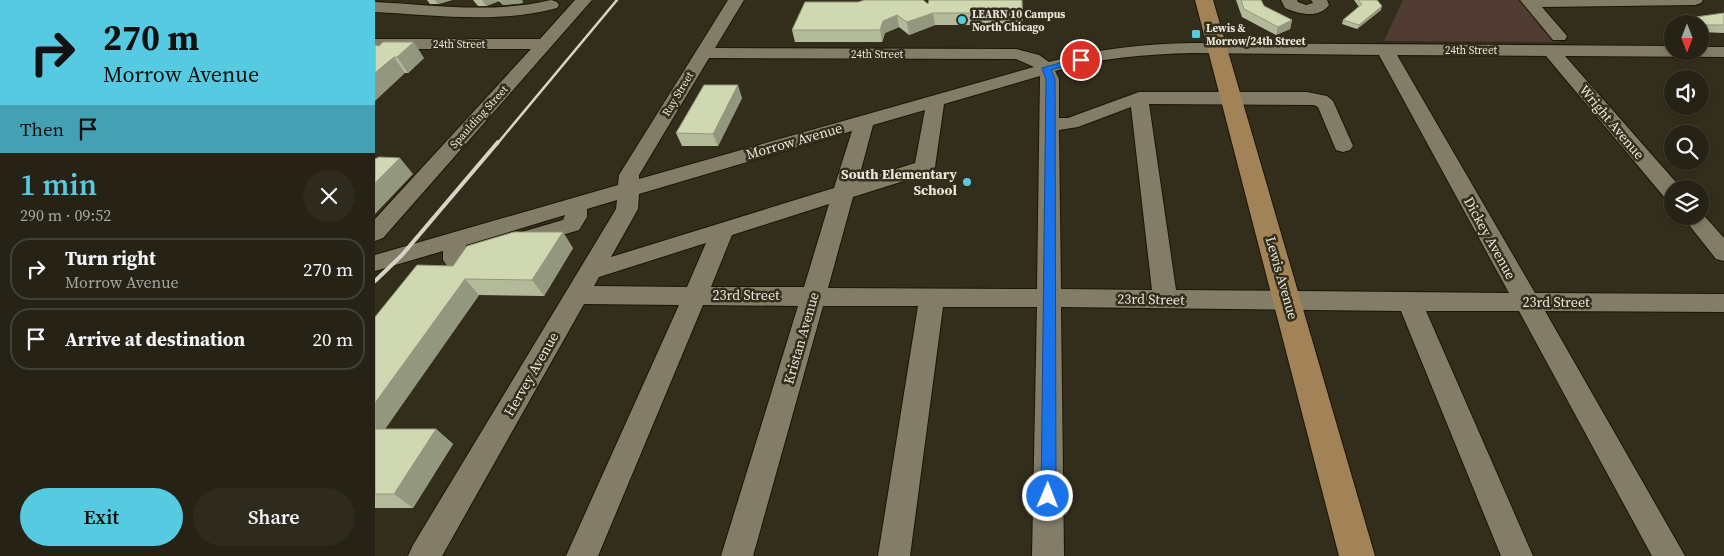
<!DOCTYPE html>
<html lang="en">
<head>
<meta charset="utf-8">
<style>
	:root { --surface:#262215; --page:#2e2a1e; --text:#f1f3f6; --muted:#a4a4a0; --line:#423f34; --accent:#56cae0 }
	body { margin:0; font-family:"Source Serif 4",serif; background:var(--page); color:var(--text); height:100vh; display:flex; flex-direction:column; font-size:19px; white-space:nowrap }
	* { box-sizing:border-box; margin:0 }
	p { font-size:16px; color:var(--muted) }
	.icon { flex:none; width:28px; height:28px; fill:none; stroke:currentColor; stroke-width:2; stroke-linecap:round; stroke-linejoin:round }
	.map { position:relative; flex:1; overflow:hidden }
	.details { display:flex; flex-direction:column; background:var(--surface); width:375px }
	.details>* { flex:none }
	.guide { background:#56cae0; color:#111; overflow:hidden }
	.needle { width:32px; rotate:180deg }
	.fabs { position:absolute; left:1289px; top:15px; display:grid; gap:10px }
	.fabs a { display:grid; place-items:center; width:45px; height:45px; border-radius:50%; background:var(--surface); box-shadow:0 2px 8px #0003,0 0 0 1px var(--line); font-size:25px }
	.pin { position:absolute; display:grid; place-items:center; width:42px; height:42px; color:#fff; margin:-21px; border:2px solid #fff; border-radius:50%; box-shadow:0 1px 5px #0007 }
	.me { position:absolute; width:55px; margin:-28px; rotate:1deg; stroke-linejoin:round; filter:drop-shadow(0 0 4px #0008) }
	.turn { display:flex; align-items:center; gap:18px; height:105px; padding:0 20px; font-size:22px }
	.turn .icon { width:65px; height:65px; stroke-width:2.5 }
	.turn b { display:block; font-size:35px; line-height:42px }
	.then { display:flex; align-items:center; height:48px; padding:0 20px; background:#0003; gap:10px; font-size:19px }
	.round { display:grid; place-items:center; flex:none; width:52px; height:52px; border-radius:26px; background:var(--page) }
	.summary { display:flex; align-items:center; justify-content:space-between; height:85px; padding:0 20px }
	h1 { font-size:30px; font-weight:600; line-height:38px; color:var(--accent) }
	.action { display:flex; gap:10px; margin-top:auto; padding:10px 20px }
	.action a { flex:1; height:58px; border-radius:30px; background:var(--accent); color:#111; font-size:20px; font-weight:600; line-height:58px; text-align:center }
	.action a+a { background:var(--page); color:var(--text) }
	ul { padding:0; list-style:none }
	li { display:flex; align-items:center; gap:15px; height:62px; margin:0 10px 8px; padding:0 10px; border:2px solid var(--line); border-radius:20px }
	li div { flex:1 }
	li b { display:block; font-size:19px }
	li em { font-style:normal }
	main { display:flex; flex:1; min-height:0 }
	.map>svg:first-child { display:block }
	.green { fill:#513c33 }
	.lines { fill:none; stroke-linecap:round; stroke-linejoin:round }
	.minor-casing { stroke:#1b1605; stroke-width:2 }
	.major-casing { stroke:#1b1605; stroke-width:2 }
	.minor { fill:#837d68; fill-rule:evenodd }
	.major { fill:#a28257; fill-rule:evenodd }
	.rail-far1 { stroke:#d6d3c7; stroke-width:2.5 }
	.rail { stroke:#d6d3c7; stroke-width:4 }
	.wall { fill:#b3ba99 }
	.shaded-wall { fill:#92977d }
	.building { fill:#d0d8b2; stroke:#92977d }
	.route { fill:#1a73e8; stroke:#114b97 }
	.poi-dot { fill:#56cae0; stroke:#332e1c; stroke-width:2 }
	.labels { text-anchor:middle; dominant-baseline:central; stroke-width:5; stroke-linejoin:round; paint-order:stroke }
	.far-poi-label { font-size:11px; font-weight:bold; fill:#e9e6db; stroke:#332e1c; text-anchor:start }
	.far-street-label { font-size:11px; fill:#e9e6db; stroke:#332e1c }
	.street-label { font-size:14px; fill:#e9e6db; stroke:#332e1c }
	.poi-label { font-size:14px; font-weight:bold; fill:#e9e6db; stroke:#332e1c; text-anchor:end }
</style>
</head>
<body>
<main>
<section class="details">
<div class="guide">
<div class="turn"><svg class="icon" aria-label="right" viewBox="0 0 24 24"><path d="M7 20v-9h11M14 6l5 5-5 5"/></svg><div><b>270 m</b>Morrow Avenue</div></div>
<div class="then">Then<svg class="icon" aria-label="arrive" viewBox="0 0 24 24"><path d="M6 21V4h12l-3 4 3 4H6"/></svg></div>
</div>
<div class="summary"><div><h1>1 min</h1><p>290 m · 09:52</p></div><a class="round"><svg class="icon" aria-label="close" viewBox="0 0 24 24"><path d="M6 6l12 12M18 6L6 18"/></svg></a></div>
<ul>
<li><svg class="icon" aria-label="right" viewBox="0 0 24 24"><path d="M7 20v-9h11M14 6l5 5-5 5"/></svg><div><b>Turn right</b><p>Morrow Avenue</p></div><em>270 m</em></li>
<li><svg class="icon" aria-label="arrive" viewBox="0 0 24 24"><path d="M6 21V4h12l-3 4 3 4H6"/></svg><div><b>Arrive at destination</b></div><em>20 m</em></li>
</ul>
<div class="action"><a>Exit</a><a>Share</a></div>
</section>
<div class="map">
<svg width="1349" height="556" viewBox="0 0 1349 556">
	<rect width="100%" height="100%" fill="#332e1c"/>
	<path class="green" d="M1028 0H1147L1184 42 1009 41Z"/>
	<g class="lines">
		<defs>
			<g id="minor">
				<path d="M176 0 182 2 184 5 182 8C123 24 60 15 0 12V2C58 5 119 14 176 0Z"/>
				<path d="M200 0H217L8 238 0 241V219L156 49H0V39H165Z"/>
				<path d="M353 0H369L340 48 641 49 664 55 674 62C721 49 769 44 817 43L1298 46V51H1325V47H1349V57L1190 56 1306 188 1298 189V200L1290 198 1171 56 1022 55 1160 293 1349 294V312L1170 311 1310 556H1277L1144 311H1051L1158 556H1126L1026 311 686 307 689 556H657L662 307H568L535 556H503L543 306H448L378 556H346L423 306 328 305 223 556H191L304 305 209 304 67 556H33L38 545 241 209 242 200 212 209V217L204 230 80 268 72 266 68 260V251L0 271V255L243 185 244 175ZM817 53 1004 55 1134 293 801 290 774 104 939 105 943 107 961 150 968 152 975 150 978 146 958 101 952 96 932 92H764L693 118H684V79L680 71C725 58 771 54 817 53ZM334 58 641 59 659 67 264 179V175ZM665 76 662 289 453 288 478 197 557 172 560 167 569 104ZM756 107 777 290 686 289 684 130 703 127ZM550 110 540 163 483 181 498 125ZM477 131 459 188 236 257 263 209 264 194ZM454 204 429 287H336L357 235ZM190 215 188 220 91 248V245ZM331 243 312 287 219 286 224 277Z"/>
				<path d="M906 0H922L923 2 931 5 938 3 936 0H952L954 5C944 19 924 14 910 8Z"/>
				<path d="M1145 0H1328L1326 3 1320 5 1167 7 1192 36 1190 40H1178Z"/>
				<path d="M1325 211 1349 238V261L1341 259 1307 216H1325Z"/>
			</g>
			<path id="major" d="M820 0H838L1000 556H964Z"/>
		</defs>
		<use href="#minor" class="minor-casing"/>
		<use href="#major" class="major-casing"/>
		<use href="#minor" class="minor"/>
		<use href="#major" class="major"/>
		<path class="rail-far1" d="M122 144 242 0"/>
		<path class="rail" d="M0 281 27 255 123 142"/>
	</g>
	<g class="wall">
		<path d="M52 0H77L63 4H55Z"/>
		<path d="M98 0H147L148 3 128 5 124 1 111 6H103Z"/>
		<path d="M861 0H886L889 6 917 20 915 29 901 35 867 17Z"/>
		<path d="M979 0H1002L1006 10 982 29 967 24 968 20 984 7Z"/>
		<path d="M553 4 648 7 647 25H560L534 35 524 27 510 33 507 42H420L417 30Z"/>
		<path d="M1349 13V33L1325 32V24H1316L1321 17Z"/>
		<path d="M0 45 49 58 33 73H30Z"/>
		<path d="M367 98 343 146H307L301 133Z"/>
		<path d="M198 248 169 296 104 295 10 429H61L78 444 38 508H0V317L78 266Z"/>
	</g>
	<g class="shaded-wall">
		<path d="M60 0H77L63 4Z"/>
		<path d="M107 0H123L124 1 111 6Z"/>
		<path d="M125 0H147L148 3 128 5Z"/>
		<path d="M647 0 648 7 647 25Z"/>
		<path d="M1007 6 1006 10 982 29 984 25Z"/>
		<path d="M558 13 560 25 534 35 532 22Z"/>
		<path d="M522 15 524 27 510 33 507 42 505 30 508 21Z"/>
		<path d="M917 20 915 29 901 35 903 27Z"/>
		<path d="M39 42 49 58 33 73 22 57Z"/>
		<path d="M19 57 30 73 0 101V73Z"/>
		<path d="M363 85 367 98 343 146 338 134Z"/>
		<path d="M25 158 38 174 0 214V183Z"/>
		<path d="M188 232 198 248 169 296 157 280Z"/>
		<path d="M90 279 104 295 0 443V403Z"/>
		<path d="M61 429 78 444 38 508 19 494Z"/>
	</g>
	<g class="building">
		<path d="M490 0H548L553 4 554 0H647V13H558L532 22 522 15 508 21 505 30H417L430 2H483Z"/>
		<path d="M866 0H886L889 6 917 20 903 27 869 9Z"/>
		<path d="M983 0H1002L1007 6 984 25 968 20 987 4Z"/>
		<path d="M1349 13V25H1325V24H1322L1321 17Z"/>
		<path d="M8 42H39L22 57H19L0 73V45L4 46Z"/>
		<path d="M329 85H363L338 134 301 133Z"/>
		<path d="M4 157 25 158 0 183V159Z"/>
		<path d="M139 232H188L157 280 90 279 0 403V317L42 265 78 266 92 246Z"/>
		<path d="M0 429H61L19 494H0Z"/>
	</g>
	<path class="route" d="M703 58 710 60 676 70 680 79 681 496 678 501 673 503 668 501 666 496 671 79 667 68Z"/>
	<g class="poi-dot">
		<circle cx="587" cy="20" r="5"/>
		<rect x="816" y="29" width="10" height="10" rx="2.5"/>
		<circle cx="592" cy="182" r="5"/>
	</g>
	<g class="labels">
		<g class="far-poi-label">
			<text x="597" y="14">LEARN 10 Campus<tspan x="597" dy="13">North Chicago</tspan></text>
			<text x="831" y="28">Lewis &amp;<tspan x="831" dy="13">Morrow/24th Street</tspan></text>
		</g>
		<g class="far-street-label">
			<text x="84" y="44">24th Street</text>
			<text x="1096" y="50">24th Street</text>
			<text x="502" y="54">24th Street</text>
			<text transform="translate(303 94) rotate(-59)">Ray Street</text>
			<text transform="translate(104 117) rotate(-48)">Spaulding Street</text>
		</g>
		<g class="street-label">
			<text transform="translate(1237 122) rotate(50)">Wright Avenue</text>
			<text transform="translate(419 141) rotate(-16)">Morrow Avenue</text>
			<text transform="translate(1115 238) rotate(61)">Dickey Avenue</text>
			<text transform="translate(907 278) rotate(74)">Lewis Avenue</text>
			<text x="371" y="295">23rd Street</text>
			<text transform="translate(776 299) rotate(1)">23rd Street</text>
			<text x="1181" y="302">23rd Street</text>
			<text transform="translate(426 338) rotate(-74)">Kristan Avenue</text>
			<text transform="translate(156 374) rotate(-60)">Hervey Avenue</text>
		</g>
		<g class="poi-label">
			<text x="582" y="174">South Elementary<tspan x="582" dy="16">School</tspan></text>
		</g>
	</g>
</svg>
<div class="fabs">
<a><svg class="needle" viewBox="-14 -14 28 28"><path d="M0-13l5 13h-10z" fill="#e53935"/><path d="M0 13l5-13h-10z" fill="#a4a4a0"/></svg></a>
<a><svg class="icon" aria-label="sound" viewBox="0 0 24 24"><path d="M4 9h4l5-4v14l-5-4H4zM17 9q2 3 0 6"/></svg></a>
<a><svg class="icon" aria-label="search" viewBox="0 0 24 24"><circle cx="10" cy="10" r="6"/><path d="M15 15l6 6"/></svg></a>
<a><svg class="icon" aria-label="layers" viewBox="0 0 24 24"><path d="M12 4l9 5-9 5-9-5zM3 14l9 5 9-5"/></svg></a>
</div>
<div class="pin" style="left:706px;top:60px;background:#d93025"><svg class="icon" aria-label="arrive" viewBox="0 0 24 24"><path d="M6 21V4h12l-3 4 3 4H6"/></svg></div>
<svg class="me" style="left:673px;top:496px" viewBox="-20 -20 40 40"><circle r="17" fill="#1a73e8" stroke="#fff" stroke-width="3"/><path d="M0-11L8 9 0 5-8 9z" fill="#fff"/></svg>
</div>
</main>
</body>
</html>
